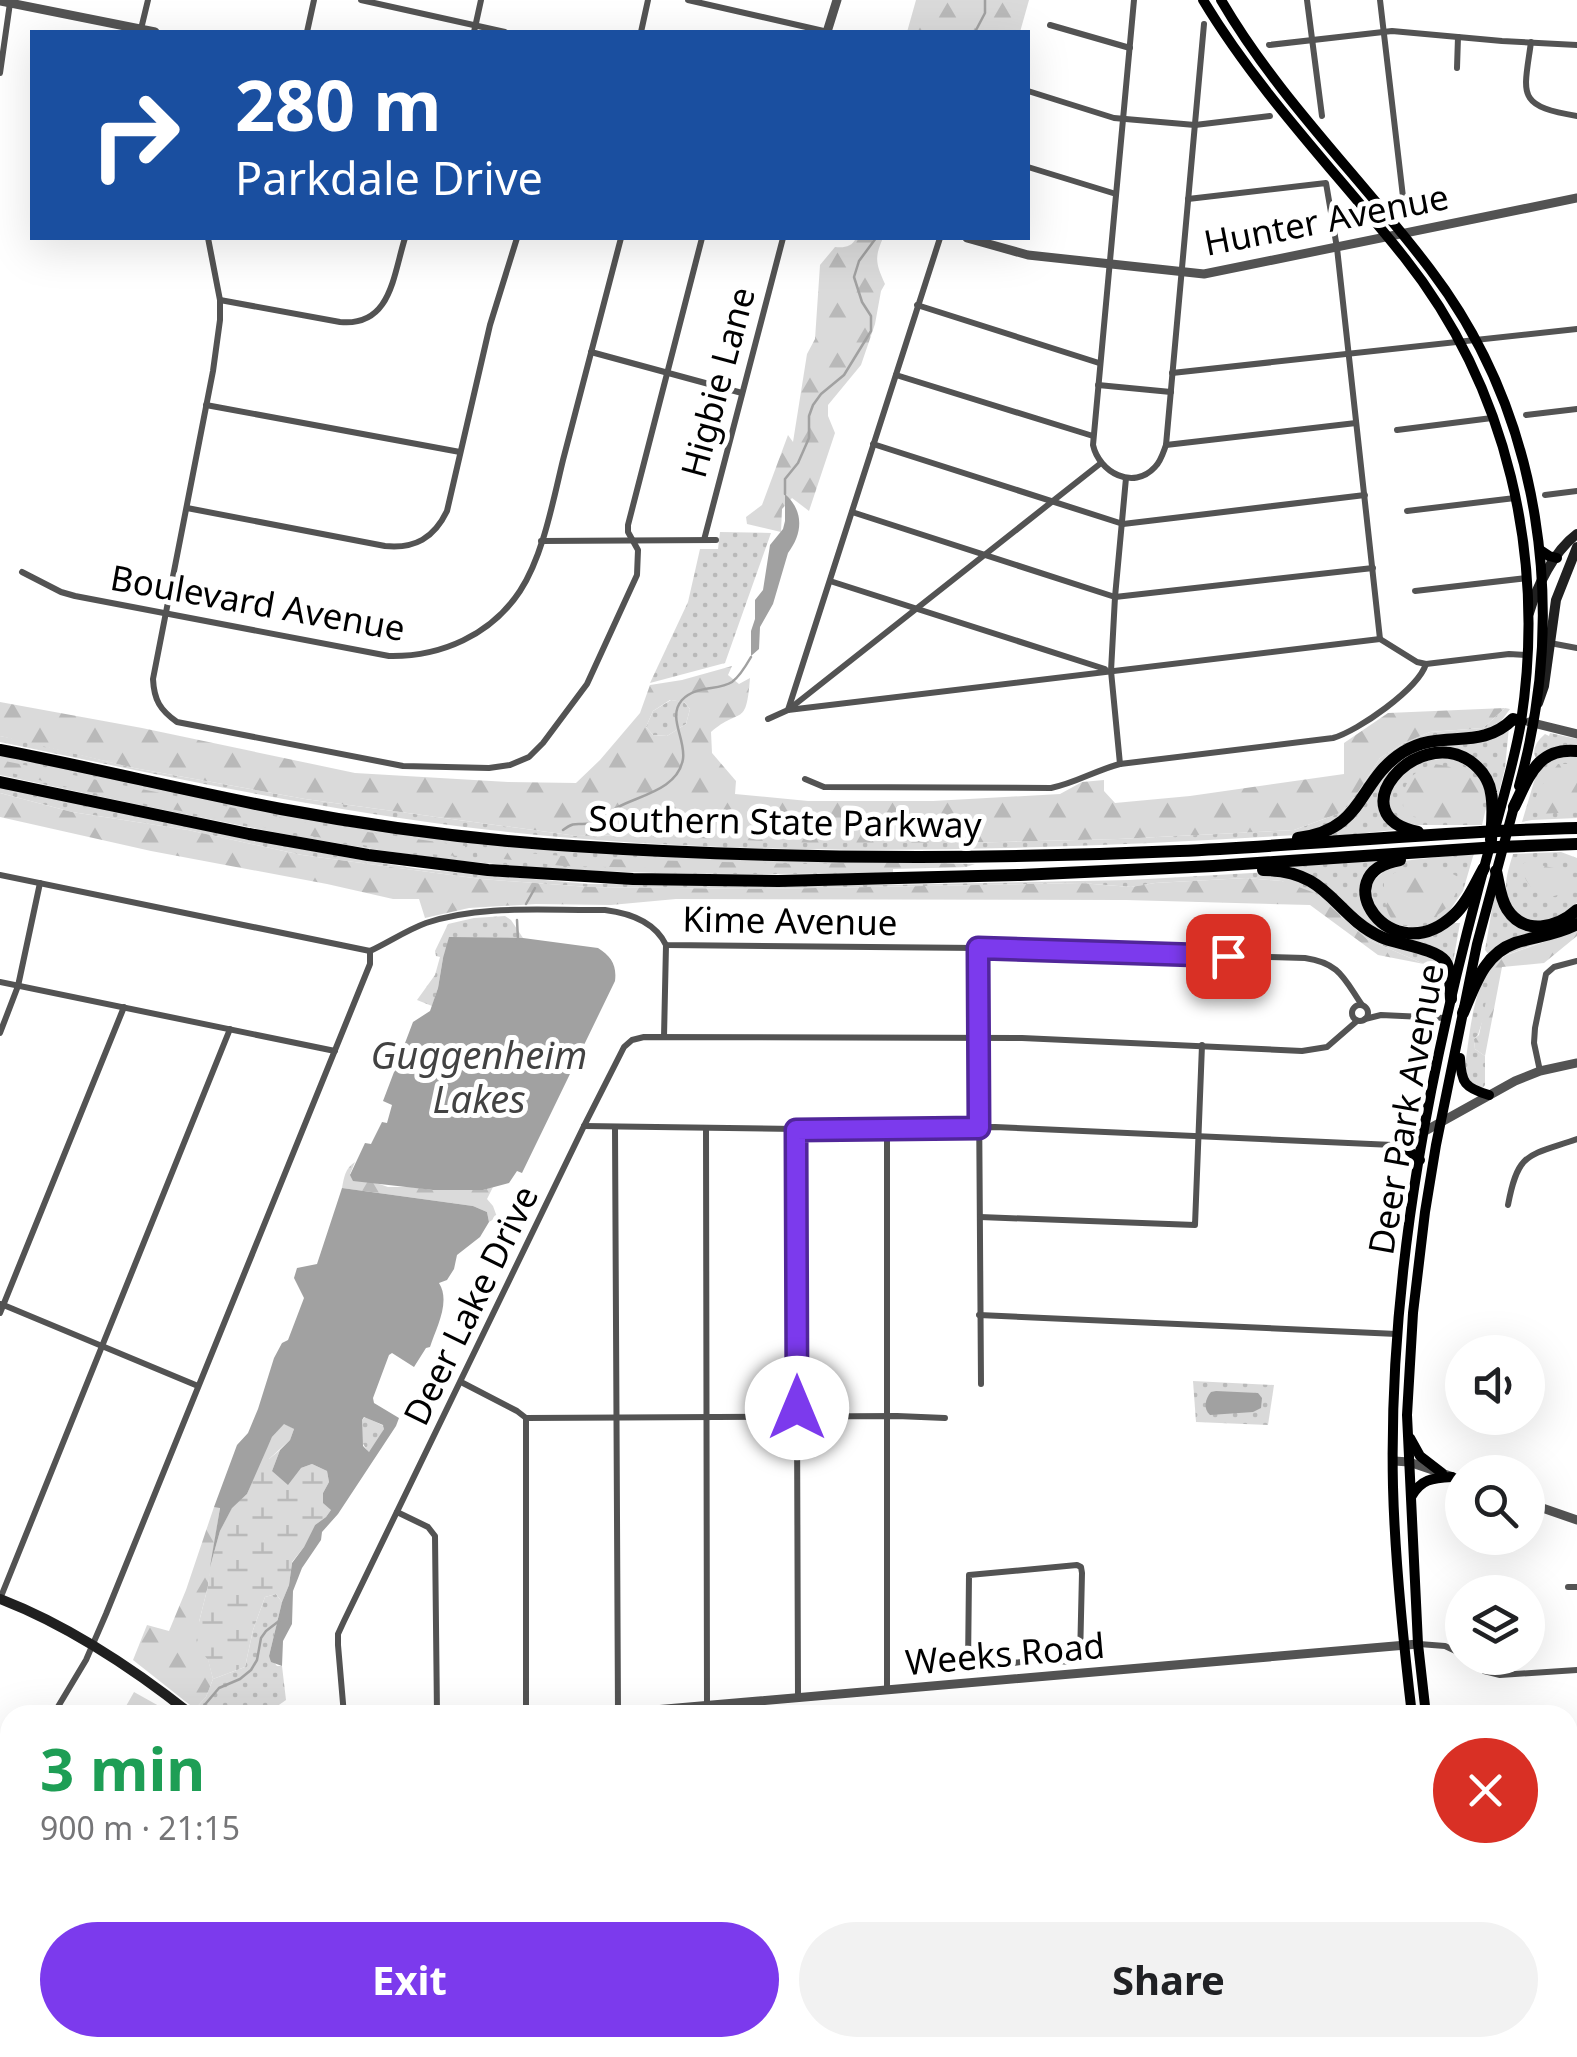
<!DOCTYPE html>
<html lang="en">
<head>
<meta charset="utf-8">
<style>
	:root { --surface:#fff; --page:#f2f2f2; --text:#202124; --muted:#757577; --accent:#7c3aed }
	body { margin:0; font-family:"Noto Sans",sans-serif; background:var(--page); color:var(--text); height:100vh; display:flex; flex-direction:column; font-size:38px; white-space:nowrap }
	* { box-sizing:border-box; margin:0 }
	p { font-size:32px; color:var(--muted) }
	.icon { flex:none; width:55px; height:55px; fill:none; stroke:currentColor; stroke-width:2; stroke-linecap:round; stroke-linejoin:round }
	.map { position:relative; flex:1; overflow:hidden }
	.drawer { position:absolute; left:0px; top:1705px; width:1578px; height:352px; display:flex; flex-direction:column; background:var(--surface); border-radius:30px 30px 0 0; box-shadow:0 10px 40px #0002 }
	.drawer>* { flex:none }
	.banner { position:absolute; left:30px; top:30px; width:1000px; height:210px; border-radius:0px; box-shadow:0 10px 40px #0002; background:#1a4fa0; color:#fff; overflow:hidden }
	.buttons { position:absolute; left:1445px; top:1335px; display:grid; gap:20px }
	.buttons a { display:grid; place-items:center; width:100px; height:100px; border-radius:50%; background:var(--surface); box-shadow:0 10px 40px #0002; font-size:50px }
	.pin { position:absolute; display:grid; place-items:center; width:85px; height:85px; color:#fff; margin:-42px; border-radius:20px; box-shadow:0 5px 15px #0006 }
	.me { position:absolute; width:110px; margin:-55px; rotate:0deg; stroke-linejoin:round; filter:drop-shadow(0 0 8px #0008) }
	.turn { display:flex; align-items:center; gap:35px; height:210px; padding:0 40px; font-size:45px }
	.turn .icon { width:130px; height:130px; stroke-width:2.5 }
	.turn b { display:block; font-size:70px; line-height:85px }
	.round { display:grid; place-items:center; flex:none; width:105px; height:105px; border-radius:52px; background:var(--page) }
	.overview { display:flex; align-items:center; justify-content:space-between; height:170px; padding:0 40px }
	h1 { font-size:60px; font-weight:700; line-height:75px; color:#1e9e55 }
	.primary-button { display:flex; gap:20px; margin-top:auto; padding:20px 40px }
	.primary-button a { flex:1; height:115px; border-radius:60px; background:var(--accent); color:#fff; font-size:40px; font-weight:700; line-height:115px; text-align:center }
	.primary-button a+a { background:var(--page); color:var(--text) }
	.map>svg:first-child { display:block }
	.grass { fill:url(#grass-dots) }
	.forest { fill:url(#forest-firs); fill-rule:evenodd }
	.wetland { fill:url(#wetland-marsh) }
	.water { fill:#a1a1a1; fill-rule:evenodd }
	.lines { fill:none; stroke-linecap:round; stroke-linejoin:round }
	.stream { stroke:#a1a1a1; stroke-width:2.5 }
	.minor { stroke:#535353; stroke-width:6 }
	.tertiary { stroke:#535353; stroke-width:9 }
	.secondary { stroke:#202020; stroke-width:10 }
	.primary { stroke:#000; stroke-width:10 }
	.motorway { stroke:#000; stroke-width:12 }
	.route-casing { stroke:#51269a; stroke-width:25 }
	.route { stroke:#7c3aed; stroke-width:18 }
	.labels { text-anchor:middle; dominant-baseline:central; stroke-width:10; stroke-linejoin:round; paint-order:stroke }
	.street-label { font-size:35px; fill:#000; stroke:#fff }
	.water-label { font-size:38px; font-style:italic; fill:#424242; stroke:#fff }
</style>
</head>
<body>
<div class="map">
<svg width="1577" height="2057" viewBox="0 0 1577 2057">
	<defs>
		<pattern id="grass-dots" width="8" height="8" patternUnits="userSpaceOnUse" patternTransform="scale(2.5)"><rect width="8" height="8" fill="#dadada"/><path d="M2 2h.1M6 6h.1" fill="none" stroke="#b9b9b9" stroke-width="1.8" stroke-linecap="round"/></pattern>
		<pattern id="forest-firs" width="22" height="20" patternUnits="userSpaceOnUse" patternTransform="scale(2.5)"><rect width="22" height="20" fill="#dadada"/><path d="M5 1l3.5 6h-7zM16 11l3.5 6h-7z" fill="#b9b9b9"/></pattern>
		<pattern id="wetland-marsh" width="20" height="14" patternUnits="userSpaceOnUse" patternTransform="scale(2.5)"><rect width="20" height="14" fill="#dadada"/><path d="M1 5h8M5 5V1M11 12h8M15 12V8" fill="none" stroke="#b9b9b9"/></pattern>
	</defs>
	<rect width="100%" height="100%" fill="#fff"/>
	<g class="grass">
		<path d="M720 532 771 533 725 663 650 683 688 602 700 549H718Z"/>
		<path d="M671 700 684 702 690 709 686 724 667 736 653 735 646 727 653 711Z"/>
		<path d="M1505 708 1510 709 1497 727 1408 744 1346 812 1330 824 1297 835C1033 851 753 860 490 830 325 811 163 776 0 742V736L16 739 134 768 305 799 577 836 630 835 962 843 1118 839 1294 830 1340 813 1358 792 1380 758 1404 743 1430 732 1483 728Z"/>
		<path d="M1509 727 1505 768 1496 804 1488 776 1437 750 1383 785 1395 830 1325 837 1382 772 1405 752Z"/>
		<path d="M1550 733 1577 739V747L1536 758C1531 749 1538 740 1545 734L1549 736Z"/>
		<path d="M0 755 357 828 884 862 975 864 966 867 893 869V873C746 875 600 876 454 860 301 842 151 807 0 775Z"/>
		<path d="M1577 755V818L1532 820 1522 822 1536 775 1552 757Z"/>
		<path d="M1454 758 1482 777 1487 804 1482 825H1404L1388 807C1392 765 1417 760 1454 758Z"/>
		<path d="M0 787 232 836 355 859 420 869 589 884 887 885 1130 880 1269 872 1310 885 1362 930 1436 957 1444 970 1424 964 1367 939 1343 917 1282 881 1246 878 1155 883 1131 887 1080 883 758 889 589 887 481 879 302 855 188 830 72 812 0 793Z"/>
		<path d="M1561 852 1577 858V903C1568 910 1560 917 1549 920 1526 928 1506 910 1506 886 1506 876 1510 864 1513 854Z"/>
		<path d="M1474 853 1463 891 1450 910 1451 913C1421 930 1417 930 1384 921L1369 897 1370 884 1394 862Z"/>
		<path d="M1379 860 1363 898 1399 934 1454 920 1455 923H1460L1452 968 1384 934 1293 870V867L1300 865Z"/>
		<path d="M1499 896 1501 905 1544 931 1489 955 1485 950 1494 897Z"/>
		<path d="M505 916 511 920 523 938 443 958 438 988 432 1006 417 1000 435 975 440 957 436 956 435 951 448 924 474 918Z"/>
		<path d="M1577 930 1503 956 1478 1035 1474 1039 1475 1049 1485 1056V1085L1483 1088 1469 1084 1464 1072C1471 1032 1471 974 1509 949 1522 941 1560 935 1577 930Z"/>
		<path d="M1193 1381 1274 1385 1268 1425 1196 1422Z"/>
		<path d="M365 1417 384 1426V1429L372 1451 368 1452 362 1442V1420Z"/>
		<path d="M276 1594 282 1602 269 1656 277 1666H282L286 1700 276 1707V1715H202L195 1709 206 1697 213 1679 245 1667 253 1630 265 1597Z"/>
	</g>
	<g class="forest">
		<path d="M916 0H1029L1020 32H907Z"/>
		<path d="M856 238H883C874 258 876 264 885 284L881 291 875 324 861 365 828 405V416L835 433 809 511 792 498 782 509 781 532 747 524 746 517 762 505 788 435 793 442 807 354 815 339 820 265 835 247C844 248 852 247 856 238Z"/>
		<path d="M732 666 728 675 739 684 750 678C746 729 741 706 711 732L712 753 736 781 735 794 808 801H933L1060 794 1082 782 1104 780V791L1115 803 1190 796 1344 774V743L1388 713 1505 708 1483 728 1430 732 1404 743 1380 758 1358 792 1340 813 1294 830 1118 839 962 843H806L630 835 577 836 305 799 134 768 0 736V702L142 728 355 773 508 782 576 783 600 760 640 713 650 685 682 680ZM670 700 684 702 690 709 686 724 667 736 653 735 646 727 653 711Z"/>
		<path d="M0 760 312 824 465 846V856C405 855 343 841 284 831 189 813 93 795 0 770Z"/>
		<path d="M1434 764C1454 766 1467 774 1482 786L1480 822 1459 824 1410 816 1404 811C1399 786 1411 771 1434 764Z"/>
		<path d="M1558 764H1573L1577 767V812L1538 814 1534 802 1539 789Z"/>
		<path d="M0 793 72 812 188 830 302 855 481 879 589 887 758 889 1080 883 1131 887 1155 883 1246 878 1282 881 1315 893 1367 939 1424 964 1378 955 1310 905 1126 900 676 899 611 905 536 904 469 908 425 918 419 899H393L327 884 151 851 0 817Z"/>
		<path d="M479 849 600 859 800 864 895 862 963 864 966 867 743 870 563 866 478 856 476 851Z"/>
		<path d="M1526 862 1563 870 1570 878 1568 890C1540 907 1531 889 1518 866Z"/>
		<path d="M1415 870 1449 872 1462 879C1458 886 1456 895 1451 902 1443 916 1407 934 1393 920 1384 911 1384 891 1384 880L1394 873Z"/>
		<path d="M1577 930V936L1544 963 1502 967 1485 1056 1475 1049 1474 1039 1479 1035 1492 972 1504 956Z"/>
		<path d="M355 1162 350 1174 388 1187H412L433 1190H483L493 1187 487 1199 493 1206 497 1217 489 1222 487 1212 473 1206 342 1188C344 1178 345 1168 355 1162Z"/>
		<path d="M284 1423 294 1429 290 1440 269 1459H261L272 1437Z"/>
		<path d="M214 1507H220L208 1586 199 1622 213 1679 206 1697 195 1709 133 1660 147 1625 169 1631 186 1590Z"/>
		<path d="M134 1692 159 1706 171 1715H121Z"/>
		<path d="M10 1912V2048H56L48 2057H0V1929Z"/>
	</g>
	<path class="wetland" d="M280 1450 272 1471 301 1468 312 1464 327 1471 329 1482 323 1493 331 1510 326 1517 315 1525 304 1547 292 1562 289 1585 282 1602 276 1594 265 1597 253 1630 245 1667 213 1679 208 1660 196 1644 199 1622 208 1586 210 1567 220 1531 232 1507 247 1494 261 1459H269Z"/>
	<g class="water">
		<path d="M785 494C804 511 803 533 788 553L773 604 760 627 759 649 751 656V631L755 619V600L763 590 770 545 783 529 785 521Z"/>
		<path d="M449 937 523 938 598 948C611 956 617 965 615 981L522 1173 517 1171 509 1183 483 1190H433L353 1181 350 1175 365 1143 371 1144 382 1122 387 1123 392 1105 383 1101 413 1022 430 1011 438 988 443 958Z"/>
		<path d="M342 1188 473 1206 487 1212 489 1222 480 1237 457 1255 454 1269 447 1280 439 1283C451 1302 436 1328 430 1347L426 1348 414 1367 392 1353 389 1355 373 1398 374 1403 399 1418 396 1426 338 1514 322 1532 321 1540 302 1568 293 1591 292 1624 283 1641 282 1666 271 1662 269 1656 282 1602 289 1585 292 1563 304 1547 315 1525 326 1517 331 1510 323 1503V1493L329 1482 327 1471 312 1464 301 1468 288 1485 272 1471 280 1450 290 1440 294 1429 284 1424 272 1437 247 1494 232 1508 220 1531 210 1567 220 1508 214 1507 237 1445 248 1433 258 1409 274 1358 282 1343 288 1340 304 1298 294 1278 297 1268 317 1264ZM364 1417 383 1425 384 1429 369 1452 363 1446 362 1420Z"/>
		<path d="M1216 1391 1258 1393 1262 1398 1261 1408 1253 1412 1210 1415C1203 1409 1205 1399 1211 1392Z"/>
	</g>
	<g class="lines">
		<g class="stream">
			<path d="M975 32 985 13V0"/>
			<path d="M785 494V479L798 463 809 438V416L813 405 821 394 844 375 871 331V316L862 302 854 277 859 261 876 238"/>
			<path d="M563 830C576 820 578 826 592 823 601 820 609 812 618 807 641 795 678 789 683 759 686 739 667 717 682 700 696 685 718 691 732 682 739 677 747 664 751 657"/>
			<path d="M526 904 535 888"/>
			<path d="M517 920 518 940"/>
			<path d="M202 1708 219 1688 240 1679 251 1670 257 1660 261 1638 266 1631 279 1621"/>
			<path d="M0 2000 6 1994 10 1982"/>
		</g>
		<g class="minor">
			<path d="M361 0 505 32"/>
			<path d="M688 0 828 32"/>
			<path d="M1134 0 1093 445C1099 472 1133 491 1155 467 1161 461 1163 453 1166 445L1204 24"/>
			<path d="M1307 0 1322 116"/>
			<path d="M1380 0 1405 214"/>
			<path d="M1050 25 1130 48"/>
			<path d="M141 29 148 0"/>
			<path d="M307 32 314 0"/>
			<path d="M474 32 481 0"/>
			<path d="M641 32 648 0"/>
			<path d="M1531 42C1524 94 1515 106 1577 116"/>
			<path d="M1269 45 1392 31 1502 41 1577 45"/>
			<path d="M1457 68 1458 37"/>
			<path d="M0 73 10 3"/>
			<path d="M1028 91 1114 118 1195 125 1270 116"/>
			<path d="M1028 167 1116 194"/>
			<path d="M1188 199 1326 183 1337 248 1380 639"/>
			<path d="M208 238 220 300V320L213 371 153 679C154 700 160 710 177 722L403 766 489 768 510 765 529 757 543 743 587 684 637 575 638 550 628 532V525L702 238"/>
			<path d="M940 238 788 710 1380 639"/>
			<path d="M220 300 340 322C391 327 393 276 405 238"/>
			<path d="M917 305 1099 363"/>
			<path d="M591 352 742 393"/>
			<path d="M1172 373 1577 329"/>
			<path d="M896 375 1093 436"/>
			<path d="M1098 385 1171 392"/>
			<path d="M206 405 460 452"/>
			<path d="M1526 415 1577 409"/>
			<path d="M1397 430 1492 418"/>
			<path d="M873 444 1123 524 1365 495"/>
			<path d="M1166 445 1356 423"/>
			<path d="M1545 495 1577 491"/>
			<path d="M187 508 385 546C415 549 434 538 447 511L490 325 517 238"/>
			<path d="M1407 511 1515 498"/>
			<path d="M852 512 1115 597 1373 568"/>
			<path d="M704 540 783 238"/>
			<path d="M541 541 716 540"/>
			<path d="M22 572 61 592 75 596 389 656C441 657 491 635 520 591 543 556 553 501 563 460 583 386 602 312 621 238"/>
			<path d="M830 581 1105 669"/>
			<path d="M1415 591 1527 578"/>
			<path d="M1380 639 1417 662 1426 664 1509 654 1527 655"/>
			<path d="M1550 643 1577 648"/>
			<path d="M768 719 788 710 1101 463"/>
			<path d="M1120 764 1111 671 1115 597 1126 478"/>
			<path d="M805 779 824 787 1051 788C1076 783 1096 770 1120 764L1333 738C1358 731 1418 689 1426 664"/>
			<path d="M0 875 370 951C389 942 407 930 426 923 482 904 547 911 605 910 629 913 655 922 666 945L978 948 1305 958C1340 963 1344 979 1362 1005"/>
			<path d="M978 948 981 1384"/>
			<path d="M0 982 335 1051"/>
			<circle cx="1360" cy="1013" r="8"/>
			<path d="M1365 1019 1381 1015 1445 1018"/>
			<path d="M0 1033 18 986 40 883"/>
			<path d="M664 1037 666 945"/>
			<path d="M1540 1071 1534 1043 1535 1028 1546 974 1554 967 1577 961"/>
			<path d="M584 1126 796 1129 995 1127 1393 1145 1403 1143 1425 1132"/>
			<path d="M615 1128 618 1713"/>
			<path d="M706 1128 707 1706"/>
			<path d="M796 1129 798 1698"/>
			<path d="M887 1129V1691"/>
			<path d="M1508 1205C1518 1151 1528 1156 1577 1139"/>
			<path d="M980 1217 1195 1225 1202 1045"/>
			<path d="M1 1304 198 1386"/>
			<path d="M0 1313 124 1007"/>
			<path d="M979 1315 1397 1334"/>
			<path d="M461 1382 517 1411 526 1418 897 1416 945 1418"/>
			<path d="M397 1512 428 1527 435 1536 437 1715"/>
			<path d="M1077 1565 1081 1567 1082 1573 1080 1659C1068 1663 1059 1661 1047 1660 1036 1659 1023 1662 1013 1663 998 1664 986 1670 971 1670L968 1667 969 1575Z"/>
			<path d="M1568 1587H1577"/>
			<path d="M0 1599 230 1029"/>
			<path d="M1419 1644 1445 1646 1462 1654"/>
			<path d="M1469 1658 1484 1671 1500 1675 1577 1670"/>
			<path d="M749 1702 750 1715"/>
			<path d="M53 1715 86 1660 106 1614 370 964V951"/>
			<path d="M344 1715 338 1645V1634L344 1621 584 1126 624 1047 632 1040 644 1037 1022 1038 1302 1051 1327 1047 1357 1021"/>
			<path d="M526 1715V1418"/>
			<path d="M1568 1747 1577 1746"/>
			<path d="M0 1801 10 1785"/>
			<path d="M1568 1822H1577"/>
			<path d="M1568 1980 1577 1979"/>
			<path d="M702 2048 703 2057"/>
			<path d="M781 2048 786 2057"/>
			<path d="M908 2048 920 2057"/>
			<path d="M1063 2048 1076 2057"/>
			<path d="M1188 2048 1201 2057"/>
			<path d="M1313 2048 1326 2057"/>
			<path d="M333 2057 335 2048"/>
			<path d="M821 2057 835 2048"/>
			<path d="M1150 2057 1157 2048"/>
		</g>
		<g class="tertiary">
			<path d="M0 1 155 32"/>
			<path d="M827 32 837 0"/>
			<path d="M967 238 1028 255 1204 274 1577 198"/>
			<path d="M1529 722 1577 734"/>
			<path d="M1425 1131 1515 1081 1540 1071 1577 1063"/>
			<path d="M1394 1461 1409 1462 1462 1480"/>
			<path d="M1528 1503 1577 1520"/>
			<path d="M596 1715 1418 1644"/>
		</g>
		<g class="secondary">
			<path d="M1529 613C1537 586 1554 551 1577 534"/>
			<path d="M1538 703 1544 686 1556 600 1577 547"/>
			<path d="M0 1599C70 1626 134 1669 192 1715"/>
			<path d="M592 2048 603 2057"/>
		</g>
		<g class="primary">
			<path d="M1203 0C1259 93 1336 172 1404 257 1508 388 1546 557 1521 722 1515 757 1505 791 1496 825"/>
			<path d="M1221 0C1278 98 1361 178 1430 269 1542 416 1568 610 1519 786"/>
			<path d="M1540 550 1549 556 1557 558"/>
			<path d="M1460 1058C1461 1083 1465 1088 1489 1095"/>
			<path d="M1397 1144 1408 1150 1420 1160"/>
			<path d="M1410 1438 1420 1456 1442 1473"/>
			<path d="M1411 1497C1421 1479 1432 1478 1452 1477"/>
			<path d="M1412 1715C1403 1639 1395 1564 1393 1487 1388 1269 1433 1051 1491 842"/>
			<path d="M1426 1715 1418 1644 1407 1415 1413 1313 1425 1212 1436 1145 1477 944 1515 803"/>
			<path d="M1449 2048 1451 2057"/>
			<path d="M1463 2048 1464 2057"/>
			<path d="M1378 2057 1381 2048"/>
		</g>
		<g class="motorway">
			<path d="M0 750C94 768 187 791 281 809 377 827 475 840 573 846 775 859 978 860 1179 851 1312 845 1444 831 1577 828"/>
			<path d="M0 782 249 834 368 855 488 870 633 879 778 881 1020 875 1213 866 1498 847 1577 844"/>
			<path d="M1514 807C1529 777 1537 747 1577 751"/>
			<path d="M1418 832C1338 816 1415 725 1470 761 1481 769 1489 780 1491 793 1494 808 1492 825 1491 840"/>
			<path d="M1298 838C1366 830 1357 781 1403 752 1441 728 1480 752 1513 719L1521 721"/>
			<path d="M1400 860C1322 873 1391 974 1454 915 1467 903 1475 884 1484 868"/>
			<path d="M1263 870C1330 870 1333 915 1381 937 1396 944 1435 948 1445 961 1452 971 1450 988 1451 999"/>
			<path d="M1496 871C1499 883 1500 898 1507 909 1524 936 1557 928 1577 910"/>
			<path d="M1463 1013C1475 985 1484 954 1515 943 1536 936 1557 935 1577 924"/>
		</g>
	</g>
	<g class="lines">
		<defs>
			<path id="route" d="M797 1408 796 1130 979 1128 978 948 1228 956"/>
		</defs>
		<use href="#route" class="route-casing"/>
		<use href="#route" class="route"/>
	</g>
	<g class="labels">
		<g class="street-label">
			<text transform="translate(1326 219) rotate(-11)">Hunter Avenue</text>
			<text transform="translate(717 382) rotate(-75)">Higbie Lane</text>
			<text transform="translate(258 602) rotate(10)">Boulevard Avenue</text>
			<text transform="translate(785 821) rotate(1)">Southern State Parkway</text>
			<text transform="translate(790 920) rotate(1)">Kime Avenue</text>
			<text transform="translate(1405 1109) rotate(-80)">Deer Park Avenue</text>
			<text transform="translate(470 1305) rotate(-64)">Deer Lake Drive</text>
			<text transform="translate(1005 1653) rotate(-5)">Weeks Road</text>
		</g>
		<g class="water-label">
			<text x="479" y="1054">Guggenheim<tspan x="479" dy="44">Lakes</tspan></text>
		</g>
	</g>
</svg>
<div class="buttons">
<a><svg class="icon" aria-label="sound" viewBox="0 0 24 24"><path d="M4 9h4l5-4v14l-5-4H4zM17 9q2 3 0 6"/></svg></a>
<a><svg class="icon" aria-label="search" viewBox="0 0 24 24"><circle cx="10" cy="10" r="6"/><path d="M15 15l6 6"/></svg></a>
<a><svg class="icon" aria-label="layers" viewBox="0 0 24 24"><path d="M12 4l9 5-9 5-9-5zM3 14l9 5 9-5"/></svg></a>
</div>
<div class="pin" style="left:1228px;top:956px;background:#d93025"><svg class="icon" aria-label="arrive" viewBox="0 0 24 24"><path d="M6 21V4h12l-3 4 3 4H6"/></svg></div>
<svg class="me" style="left:797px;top:1408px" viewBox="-20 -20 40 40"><circle r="19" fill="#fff"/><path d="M0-13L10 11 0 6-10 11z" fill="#7c3aed"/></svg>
<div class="banner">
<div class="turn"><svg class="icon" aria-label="right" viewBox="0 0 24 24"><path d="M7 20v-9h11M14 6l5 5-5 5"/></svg><div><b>280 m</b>Parkdale Drive</div></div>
</div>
<section class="drawer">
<div class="overview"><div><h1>3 min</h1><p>900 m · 21:15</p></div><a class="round" style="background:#d93025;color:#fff"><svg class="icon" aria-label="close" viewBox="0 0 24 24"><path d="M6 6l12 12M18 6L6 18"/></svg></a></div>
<div class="primary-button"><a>Exit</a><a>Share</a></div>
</section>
</div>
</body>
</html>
